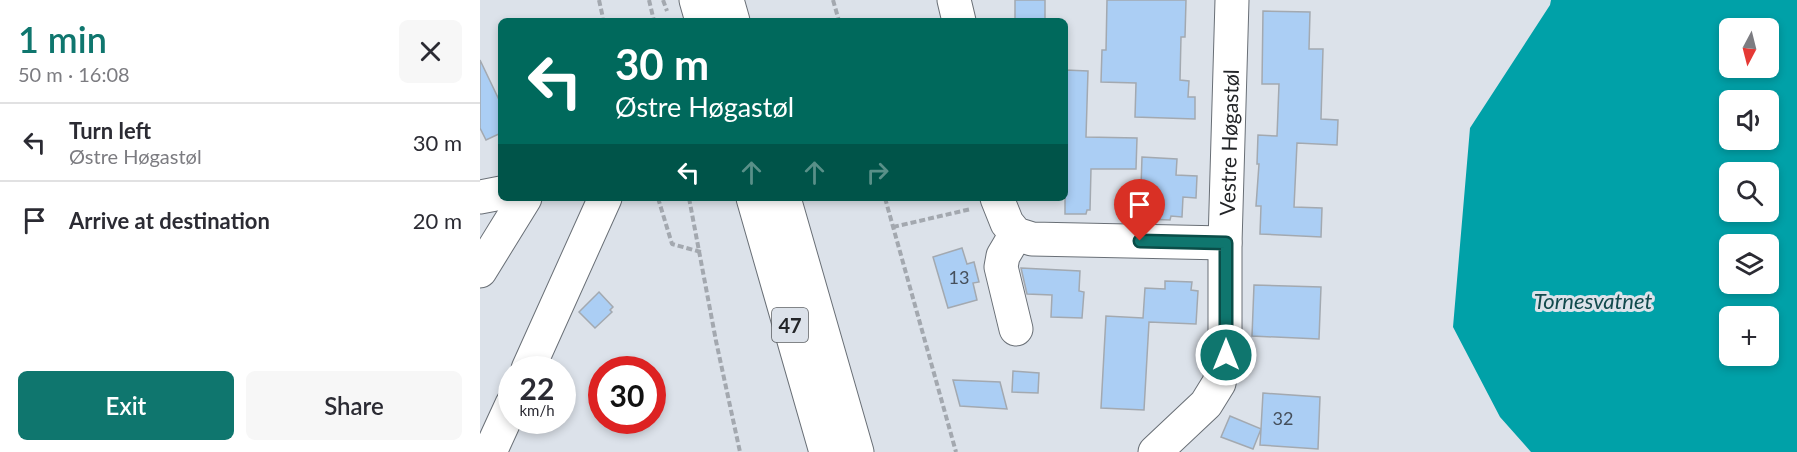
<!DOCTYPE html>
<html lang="en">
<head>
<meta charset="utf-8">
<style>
	:root { --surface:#fff; --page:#f7f7f7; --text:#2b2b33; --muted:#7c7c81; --line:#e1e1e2; --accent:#0f766e }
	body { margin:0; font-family:Lato,sans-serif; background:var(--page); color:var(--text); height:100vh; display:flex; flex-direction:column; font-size:22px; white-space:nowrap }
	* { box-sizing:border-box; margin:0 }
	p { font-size:20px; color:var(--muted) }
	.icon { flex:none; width:33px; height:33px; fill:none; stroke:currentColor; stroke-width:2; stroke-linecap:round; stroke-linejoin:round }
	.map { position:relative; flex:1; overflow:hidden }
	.panel { display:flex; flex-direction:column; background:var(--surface); width:480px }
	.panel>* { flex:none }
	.guide { position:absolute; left:18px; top:18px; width:570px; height:183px; border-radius:9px; box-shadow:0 3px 9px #0003; background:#00695c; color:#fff; overflow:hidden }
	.needle { width:39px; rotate:187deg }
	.buttons { position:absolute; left:1239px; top:18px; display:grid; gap:12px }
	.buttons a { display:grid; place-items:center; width:60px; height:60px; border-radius:9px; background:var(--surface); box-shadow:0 3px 9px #0003; font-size:30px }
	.speed { position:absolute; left:18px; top:356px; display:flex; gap:12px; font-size:30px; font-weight:700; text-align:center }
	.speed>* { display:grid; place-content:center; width:78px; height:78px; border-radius:50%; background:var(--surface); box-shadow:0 3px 9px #0003; line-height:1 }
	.speed small { font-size:15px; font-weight:400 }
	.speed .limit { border:9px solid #d22; background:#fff; color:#111 }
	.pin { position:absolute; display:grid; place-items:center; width:51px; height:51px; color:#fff; margin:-62px -26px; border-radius:50% 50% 50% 0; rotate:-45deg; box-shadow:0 0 6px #0007 }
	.pin .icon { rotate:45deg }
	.me { position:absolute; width:66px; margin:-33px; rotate:0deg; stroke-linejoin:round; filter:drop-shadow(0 0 4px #0008) }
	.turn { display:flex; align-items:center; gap:21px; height:126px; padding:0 18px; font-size:27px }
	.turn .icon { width:78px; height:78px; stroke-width:2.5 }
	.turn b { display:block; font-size:42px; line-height:51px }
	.lanes { display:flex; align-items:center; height:57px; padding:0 18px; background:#0003; justify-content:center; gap:30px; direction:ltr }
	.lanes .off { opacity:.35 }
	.round { display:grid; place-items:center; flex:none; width:63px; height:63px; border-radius:9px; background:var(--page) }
	.head { display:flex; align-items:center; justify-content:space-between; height:102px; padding:0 18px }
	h1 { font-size:36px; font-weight:600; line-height:45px; color:var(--accent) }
	.primary-button { display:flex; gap:12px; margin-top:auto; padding:12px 18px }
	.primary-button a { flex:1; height:69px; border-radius:9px; background:var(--accent); color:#fff; font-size:24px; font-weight:600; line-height:69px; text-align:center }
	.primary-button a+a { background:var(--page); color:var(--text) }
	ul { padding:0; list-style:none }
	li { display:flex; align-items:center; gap:18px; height:78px; padding:0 18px; border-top:2px solid var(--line) }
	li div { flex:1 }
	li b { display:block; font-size:22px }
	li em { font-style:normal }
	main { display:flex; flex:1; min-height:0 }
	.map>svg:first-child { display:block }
	.water { fill:#00a1a8; fill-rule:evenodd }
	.building { fill:#abcef4; stroke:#a3a9b0; stroke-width:1.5 }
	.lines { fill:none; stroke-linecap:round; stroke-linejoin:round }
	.minor-casing { stroke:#696f76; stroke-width:35 }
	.major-casing { stroke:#696f76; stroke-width:35 }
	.path { stroke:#a3a8af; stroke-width:4; stroke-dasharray:6 3; stroke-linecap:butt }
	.minor { stroke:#fff; stroke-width:33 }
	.major { stroke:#fff; stroke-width:33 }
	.route-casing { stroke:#0a4d48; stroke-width:15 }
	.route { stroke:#0f766e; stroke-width:10 }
	.labels { text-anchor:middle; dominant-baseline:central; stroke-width:6; stroke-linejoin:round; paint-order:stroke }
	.number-label { font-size:18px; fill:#454f5b }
	.shield { fill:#dce2ea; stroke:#5a5e62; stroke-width:1.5 }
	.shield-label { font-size:20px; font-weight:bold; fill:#232528 }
	.street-label { font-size:21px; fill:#232528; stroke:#dce2ea }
	.water-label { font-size:22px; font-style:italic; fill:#124a4d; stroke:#dce2ea }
</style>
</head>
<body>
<main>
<section class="panel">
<div class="head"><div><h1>1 min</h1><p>50 m · 16:08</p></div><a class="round"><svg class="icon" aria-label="close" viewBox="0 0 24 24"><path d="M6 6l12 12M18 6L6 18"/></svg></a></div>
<ul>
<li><svg class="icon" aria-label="left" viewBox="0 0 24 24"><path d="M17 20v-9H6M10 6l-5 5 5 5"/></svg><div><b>Turn left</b><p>Østre Høgastøl</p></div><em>30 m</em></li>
<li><svg class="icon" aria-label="arrive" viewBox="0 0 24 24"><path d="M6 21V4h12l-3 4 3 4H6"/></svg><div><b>Arrive at destination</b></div><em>20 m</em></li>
</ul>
<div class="primary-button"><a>Exit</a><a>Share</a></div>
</section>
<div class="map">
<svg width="1317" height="452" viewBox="0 0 1317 452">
	<rect width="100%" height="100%" fill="#dce2ea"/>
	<path class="water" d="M1071 0H1317V452H1051L1020 417 973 327 990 128 1070 5ZM1250 28H1288V68H1250ZM1250 100H1288V140H1250ZM1250 172H1288V212H1250ZM1250 244H1288V284H1250ZM1250 316H1288V356H1250Z"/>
	<g class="building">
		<rect x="535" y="0" width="30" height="21"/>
		<path d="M627 0H706L705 37H701L700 80 709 81 708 97H715V119L655 117 656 83 621 82 622 50H626Z"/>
		<path d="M783 11 830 12 829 49H843L841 119 858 120 857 145 817 143 814 207 842 208 841 237 780 234 781 206H776L779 164H777L778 135 797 136 799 84H782Z"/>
		<path d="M0 60 21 104V133L6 140 0 128Z"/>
		<path d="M585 70 608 71 606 137 657 138 656 169H611L610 210H607L606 214H585Z"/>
		<path d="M662 157 697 159 696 175 717 176 716 198 703 197 702 217 691 216 690 220 665 219V214H662L663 188H661Z"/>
		<path d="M482 248 487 264 494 262 499 282 493 283 497 300 468 308 453 257Z"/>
		<path d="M541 268 600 271 599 291 604 292 602 318 571 317 572 295 547 294Z"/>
		<path d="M685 281 712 282 711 290 718 291 716 324 669 322 664 410 621 408 626 316 663 318 665 288 685 289Z"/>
		<path d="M774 285 841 287 839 339 772 336Z"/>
		<path d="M119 292 133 307 130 310 132 312 115 328 99 312Z"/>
		<path d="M533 371 559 373 558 393 532 392Z"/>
		<path d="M473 380 520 382 527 409 480 406Z"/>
		<path d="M783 393 840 397 838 449 780 445 781 429 773 449 741 437 750 416 781 429Z"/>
	</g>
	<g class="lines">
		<defs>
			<g id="minor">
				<path d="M474 0 479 21"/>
				<path d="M0 197 21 193"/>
				<path d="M517 198 527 223 536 234 552 239 745 243"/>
				<path d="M536 234 523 256 521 267 536 329"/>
				<path d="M0 271 45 198"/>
				<path d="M48 369 125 198"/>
				<path d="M10 452 32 404"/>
				<path id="s1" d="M675 452 726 404 739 383 745 355V243L752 0"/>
			</g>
			<g id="major">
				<path d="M216 0 222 21"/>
				<path d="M247 0 253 21"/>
				<path d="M273 198 346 452"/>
				<path d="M304 198 377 452"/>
			</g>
		</defs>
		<use href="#minor" class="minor-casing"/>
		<use href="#major" class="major-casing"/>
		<g class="path">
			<path d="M119 0 123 18"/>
			<path d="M169 0 174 21"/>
			<path d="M183 0 187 11"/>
			<path d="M353 0 359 21"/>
			<path d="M178 198 192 244 221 252"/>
			<path d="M209 198 236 341 260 452"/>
			<path d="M405 198 476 452"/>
			<path d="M413 227 491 209"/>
		</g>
		<use href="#minor" class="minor"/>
		<use href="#major" class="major"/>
	</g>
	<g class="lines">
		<defs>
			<path id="route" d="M660 241 746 243V355"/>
		</defs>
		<use href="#route" class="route-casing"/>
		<use href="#route" class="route"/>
	</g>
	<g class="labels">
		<g class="number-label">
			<text x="479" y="277">13</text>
			<text x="803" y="418">32</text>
		</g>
		<rect class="shield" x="292" y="308" width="36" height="34" rx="4.5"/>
		<g class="shield-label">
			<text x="310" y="325">47</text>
		</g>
		<g class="street-label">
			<text stroke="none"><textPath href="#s1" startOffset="336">Vestre Høgastøl</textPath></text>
		</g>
		<g class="water-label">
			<text x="1113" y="300">Tornesvatnet</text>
		</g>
	</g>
</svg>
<div class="buttons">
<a><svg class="needle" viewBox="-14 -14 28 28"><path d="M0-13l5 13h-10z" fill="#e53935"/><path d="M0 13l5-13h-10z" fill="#7c7c81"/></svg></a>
<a><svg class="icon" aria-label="sound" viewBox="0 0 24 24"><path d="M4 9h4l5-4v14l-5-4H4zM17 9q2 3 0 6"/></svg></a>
<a><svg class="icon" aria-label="search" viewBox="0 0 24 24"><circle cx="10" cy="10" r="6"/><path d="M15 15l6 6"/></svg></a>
<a><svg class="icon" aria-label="layers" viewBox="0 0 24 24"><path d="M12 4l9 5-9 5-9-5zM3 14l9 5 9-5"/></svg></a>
<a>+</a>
</div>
<div class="speed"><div>22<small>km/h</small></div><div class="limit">30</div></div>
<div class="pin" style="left:660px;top:241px;background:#d93025"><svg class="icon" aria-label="arrive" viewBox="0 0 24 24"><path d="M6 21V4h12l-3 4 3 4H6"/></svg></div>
<svg class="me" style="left:746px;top:355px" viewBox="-20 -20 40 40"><circle r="17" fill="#0f766e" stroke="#fff" stroke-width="3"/><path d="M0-11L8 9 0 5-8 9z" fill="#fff"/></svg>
<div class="guide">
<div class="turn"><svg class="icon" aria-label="left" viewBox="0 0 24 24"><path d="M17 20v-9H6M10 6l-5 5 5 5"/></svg><div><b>30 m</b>Østre Høgastøl</div></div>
<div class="lanes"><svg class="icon" aria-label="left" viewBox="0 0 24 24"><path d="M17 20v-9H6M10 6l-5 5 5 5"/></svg><svg class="icon off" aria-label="ahead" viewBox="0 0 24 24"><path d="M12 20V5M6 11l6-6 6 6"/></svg><svg class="icon off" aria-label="ahead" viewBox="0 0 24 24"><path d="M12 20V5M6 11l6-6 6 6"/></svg><svg class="icon off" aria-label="right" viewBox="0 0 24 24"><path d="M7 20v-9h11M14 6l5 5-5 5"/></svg></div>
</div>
</div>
</main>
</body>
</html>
